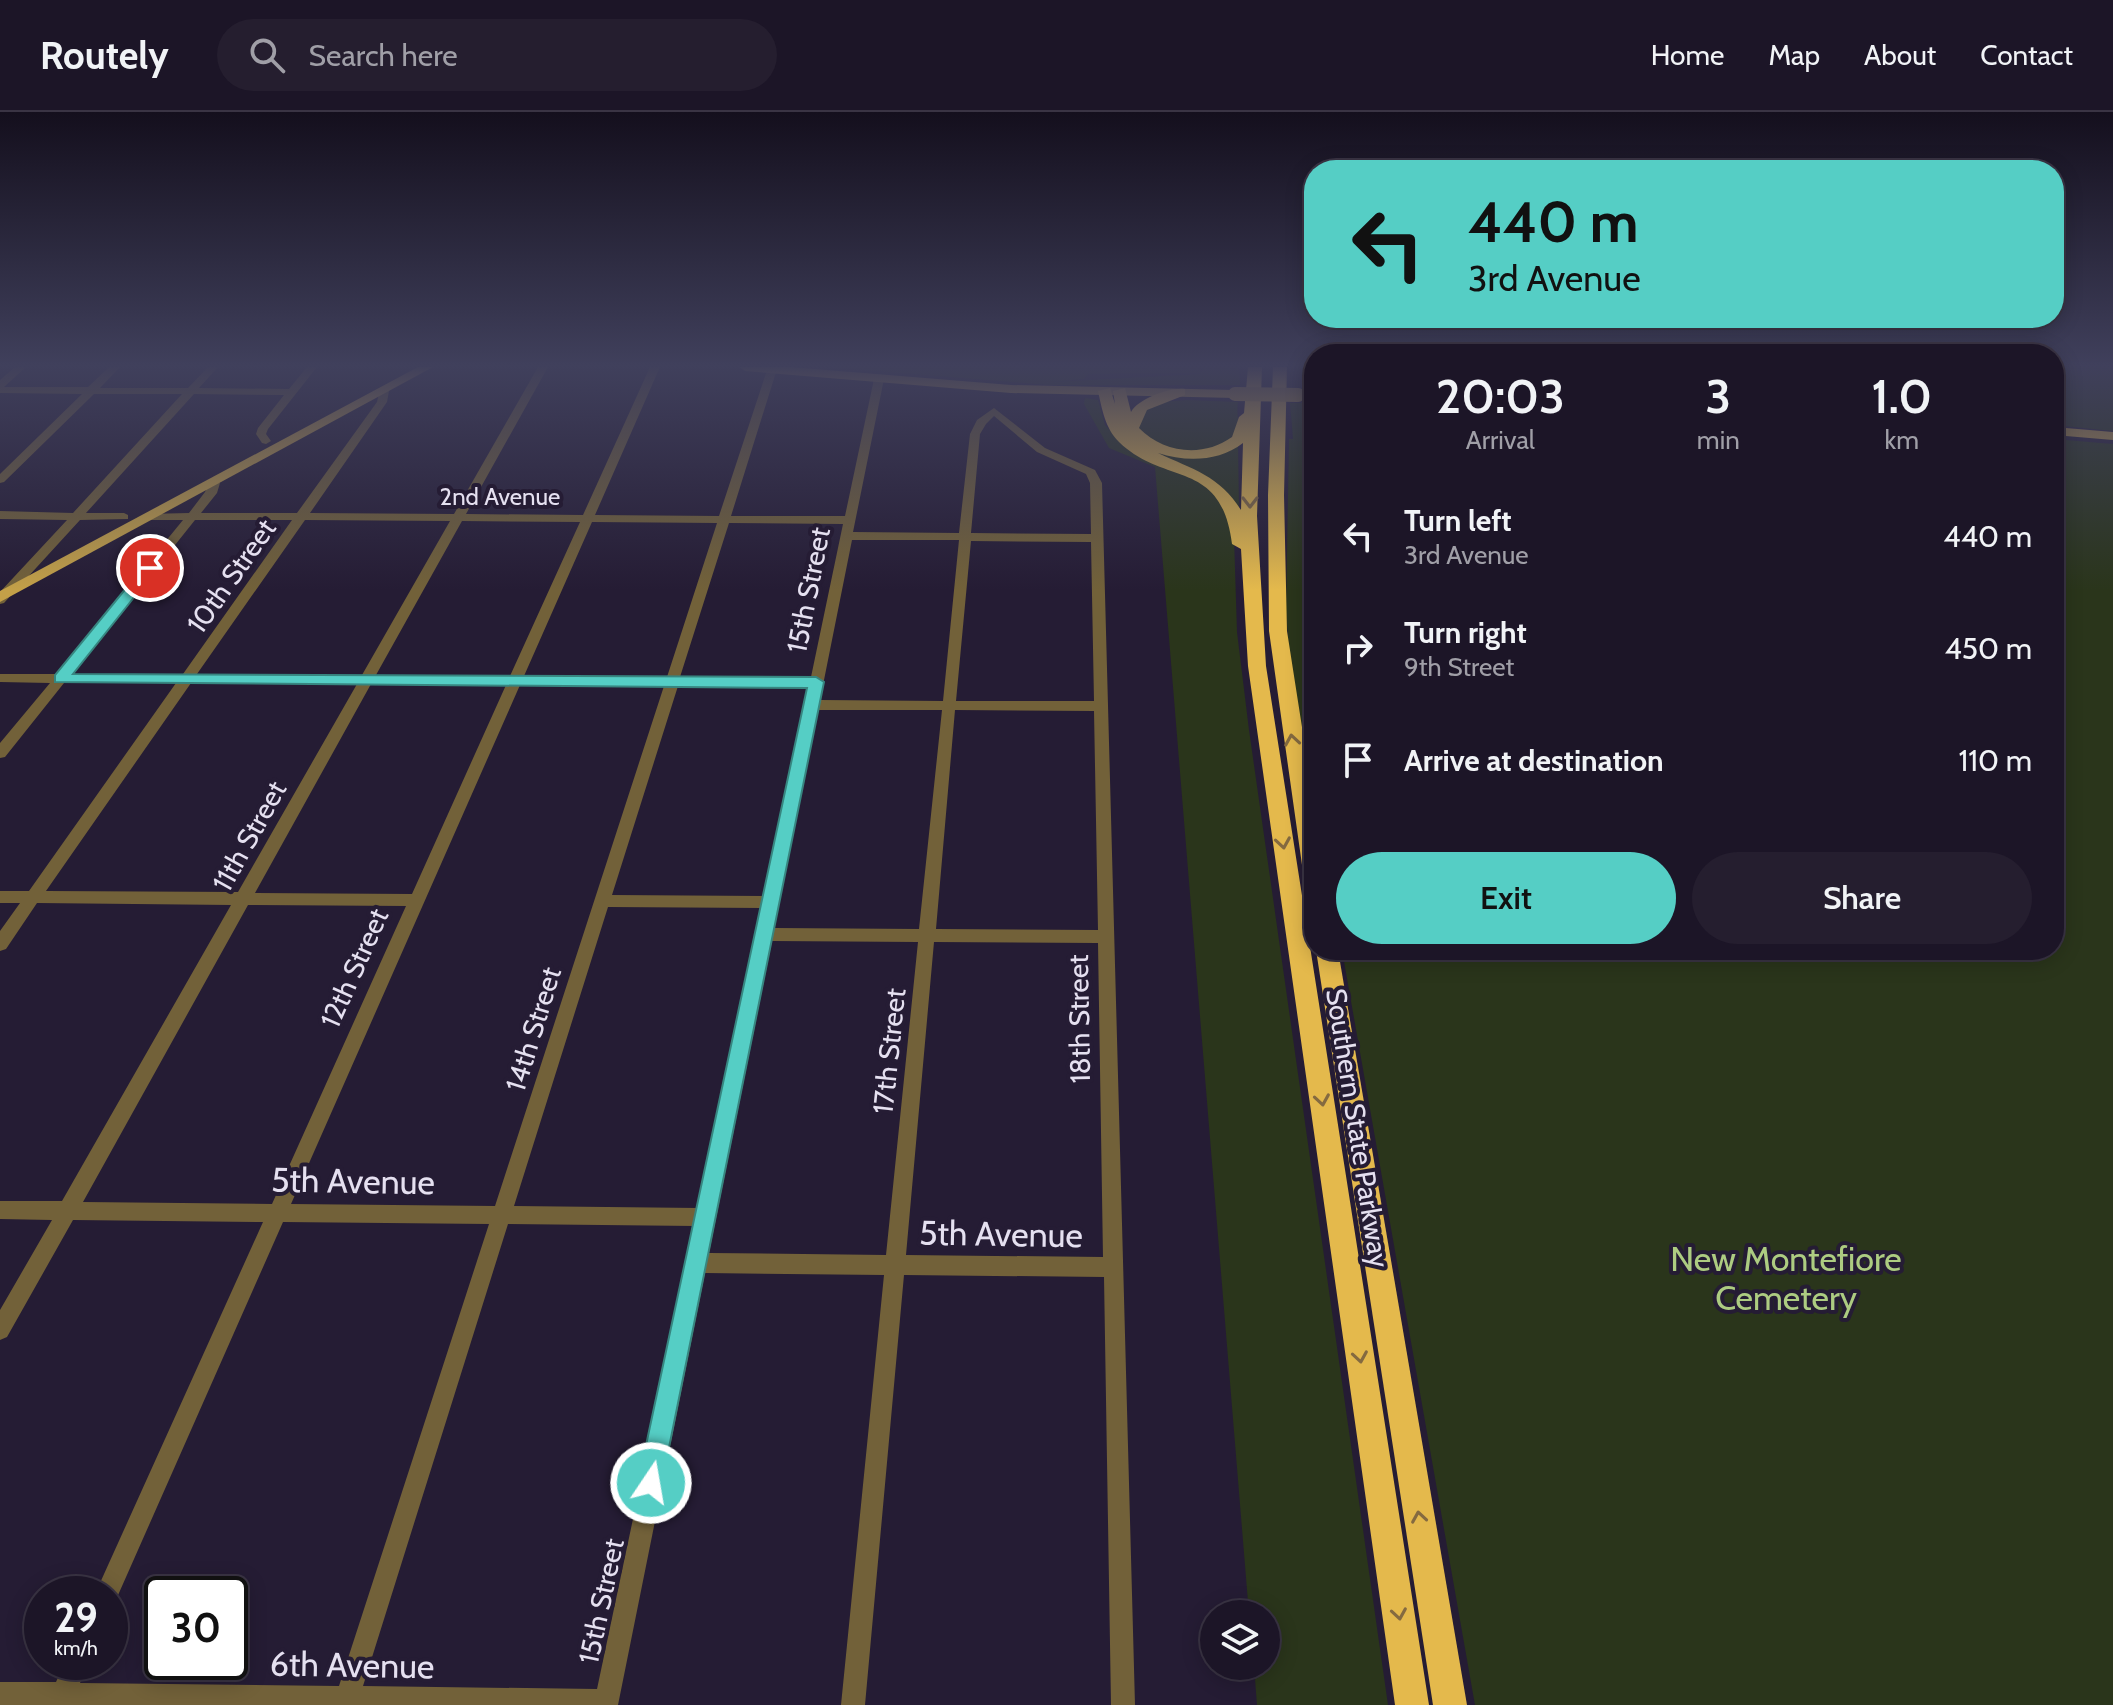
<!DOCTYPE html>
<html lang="en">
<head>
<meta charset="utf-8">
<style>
	:root { --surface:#1c1527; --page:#251e2f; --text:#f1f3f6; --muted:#a09fa7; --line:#3a3444; --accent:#55cec5 }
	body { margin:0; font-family:Cabin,sans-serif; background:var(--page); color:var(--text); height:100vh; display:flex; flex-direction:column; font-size:30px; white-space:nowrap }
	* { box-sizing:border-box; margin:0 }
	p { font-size:26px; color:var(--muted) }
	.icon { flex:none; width:44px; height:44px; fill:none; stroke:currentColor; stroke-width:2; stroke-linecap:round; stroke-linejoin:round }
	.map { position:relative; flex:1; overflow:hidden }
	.sheet { position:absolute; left:1304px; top:232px; width:760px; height:616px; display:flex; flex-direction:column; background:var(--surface); border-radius:32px; box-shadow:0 4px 20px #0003,0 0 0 2px var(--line) }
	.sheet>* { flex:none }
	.hud { position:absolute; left:1304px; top:48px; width:760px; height:168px; border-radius:32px; box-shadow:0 4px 20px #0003,0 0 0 2px var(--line); background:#55cec5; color:#111; overflow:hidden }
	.buttons { position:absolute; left:1200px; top:1488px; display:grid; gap:16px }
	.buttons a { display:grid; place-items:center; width:80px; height:80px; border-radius:50%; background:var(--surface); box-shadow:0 4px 20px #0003,0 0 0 2px var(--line); font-size:40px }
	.speed { position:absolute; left:24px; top:1464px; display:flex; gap:16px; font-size:40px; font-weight:700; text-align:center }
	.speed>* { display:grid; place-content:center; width:104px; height:104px; border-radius:50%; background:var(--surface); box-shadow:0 4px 20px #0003,0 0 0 2px var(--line); line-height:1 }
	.speed small { font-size:20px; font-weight:400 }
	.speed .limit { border:4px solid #111; border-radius:12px; background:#fff; color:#111 }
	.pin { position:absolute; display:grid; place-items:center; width:68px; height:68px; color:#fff; margin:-34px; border:4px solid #fff; border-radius:50%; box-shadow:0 2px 8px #0007 }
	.me { position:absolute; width:88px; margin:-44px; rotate:12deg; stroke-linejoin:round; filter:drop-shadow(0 0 6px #0008) }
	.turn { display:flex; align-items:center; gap:28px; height:168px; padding:0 32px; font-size:36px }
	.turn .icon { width:104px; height:104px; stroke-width:2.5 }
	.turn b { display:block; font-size:56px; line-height:68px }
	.eta { display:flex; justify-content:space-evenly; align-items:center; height:136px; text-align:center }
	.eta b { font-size:48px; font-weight:600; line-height:56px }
	.action { display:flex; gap:16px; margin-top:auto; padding:16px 32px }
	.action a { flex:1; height:92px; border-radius:48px; background:var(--accent); color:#111; font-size:32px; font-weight:600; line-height:92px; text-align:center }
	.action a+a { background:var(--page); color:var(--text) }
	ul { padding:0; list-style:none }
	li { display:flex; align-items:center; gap:24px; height:112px; padding:0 32px }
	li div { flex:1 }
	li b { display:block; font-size:30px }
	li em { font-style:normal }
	header { display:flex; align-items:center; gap:48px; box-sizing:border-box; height:112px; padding:0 40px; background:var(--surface); border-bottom:2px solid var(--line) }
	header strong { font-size:38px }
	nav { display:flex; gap:44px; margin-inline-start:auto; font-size:28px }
	.search { width:560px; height:72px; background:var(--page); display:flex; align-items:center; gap:20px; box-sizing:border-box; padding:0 28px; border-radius:44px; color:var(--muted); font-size:30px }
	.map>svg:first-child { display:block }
	.green { fill:#2a351b }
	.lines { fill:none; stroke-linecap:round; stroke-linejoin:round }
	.minor { fill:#726139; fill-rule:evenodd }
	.major { fill:#c3a048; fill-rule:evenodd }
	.highway { fill:#e4b94c; fill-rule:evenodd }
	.major-bridge { stroke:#c3a048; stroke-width:14 }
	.oneway { stroke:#846a40 }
	.route { fill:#55cec5; stroke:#378680; stroke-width:2 }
	.labels { text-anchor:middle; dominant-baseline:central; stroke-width:8; stroke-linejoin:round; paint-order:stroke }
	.far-street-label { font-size:24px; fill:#e5e0f0; stroke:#251c34 }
	.street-label { font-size:28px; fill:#e5e0f0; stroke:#251c34 }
	.near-street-label { font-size:34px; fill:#e5e0f0; stroke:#251c34 }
	.near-park-label { font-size:34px; fill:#adcc81; stroke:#251c34 }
</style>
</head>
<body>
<header>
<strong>Routely</strong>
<div class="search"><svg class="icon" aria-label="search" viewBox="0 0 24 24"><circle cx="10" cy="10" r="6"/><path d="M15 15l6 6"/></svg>Search here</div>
<nav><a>Home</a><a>Map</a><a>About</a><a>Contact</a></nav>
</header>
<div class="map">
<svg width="2113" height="1593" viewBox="0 0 2113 1593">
	<rect width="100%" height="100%" fill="#251c34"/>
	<g class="green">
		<path d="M829 255H1202L1200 261 1088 262 1084 267 1052 270 1200 262 1204 255H1239L1240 273H1050Z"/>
		<path d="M2054 255H2113V319L2054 313Z"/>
		<path d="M1085 286 1098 288 1105 313 1127 336 1199 369 1224 391 1234 425 1237 520 1249 618 1388 1593H1257L1254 1554H1266V1502H1249L1155 355 1109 336 1084 292Z"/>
		<path d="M1187 288 1238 290C1236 302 1240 309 1236 318 1226 344 1175 345 1155 331 1148 327 1142 319 1136 313L1137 302 1161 290Z"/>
		<path d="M1109 290 1116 291C1119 305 1123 321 1136 330 1162 349 1213 351 1238 330L1239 397C1228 392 1223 378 1213 370 1184 350 1101 337 1109 290Z"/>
		<path d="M1290 291H1314V688L1290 553 1286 499 1289 327H1293Z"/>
		<path d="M2054 327 2113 332V1593H1475L1342 838H2054Z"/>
	</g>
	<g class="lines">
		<g class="minor">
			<path d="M15 255H26L4 275H88L109 255H120L100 276H188L208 255H218L199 276 289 277 307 255H317L268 317 266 322 271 329 266 332 262 331 256 322 258 316 284 283 194 282 86 401H124L128 403V407L80 408 4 491 0 492V480L67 408 0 407V399L73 401 182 282H94L4 370 0 371V362L82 282 0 281V268Z"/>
			<path d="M538 255H548L466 402 583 403 650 255H660L595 403 719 404 768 255 777 257 731 404H845L874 267 879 264 884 267 853 420 959 421 970 322 977 308 994 296 1045 336 1095 358 1102 371 1135 1593H1111L1104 1165 904 1163 865 1593H841L884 1163 705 1161 618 1593H0V1570H56L65 1550H89L80 1571 339 1574 489 1112 283 1110 115 1490 110 1492V1482H95L263 1110 73 1108 7 1225 0 1228V1198L52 1108 0 1107V1089H62L231 793 37 791 6 837 0 839V819L20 791H0V779H29L176 571H64L5 645 0 646V631L50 571 0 570V562H57L183 408H151L145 404 147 402 189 401 205 380 210 369 214 368 220 371 217 381 201 401H297L377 290 380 277 389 279 387 290 310 401 454 402ZM994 304 1037 340 1086 362 1090 371 1091 422 971 421 980 322 986 312ZM195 408H292L183 562H72ZM305 408 450 409 362 563 197 562ZM462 409 580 410 510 564 376 563ZM592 410 717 411 667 565 524 564ZM729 411 843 412 811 565H680ZM852 428H959L943 589 820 588ZM971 429 1091 430 1094 589H956ZM191 571 357 572 238 780 46 779ZM371 572 506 573 412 782 255 781ZM520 573 664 574 495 1094 291 1092ZM678 574H809L765 784 612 783ZM818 598H942L919 817 774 816ZM955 598 1094 599 1098 818 936 817ZM248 793 406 794 272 1092 83 1090ZM608 795 762 796 699 1096 514 1094ZM772 829 918 830 886 1143 709 1141ZM934 830 1098 831 1103 1145 906 1143ZM508 1112 695 1114 597 1577 363 1574Z"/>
		</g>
		<g class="major">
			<path d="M418 255H433L0 490V479Z"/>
			<path d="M739 255H790L1011 273 1235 278 1242 282 1235 286 1011 281 745 259Z"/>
			<path d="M1293 280H1314V288L1293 286Z"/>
			<path d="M2054 315 2113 320V328L2054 323Z"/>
		</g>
		<g class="highway">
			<path d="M1248 255H1262L1257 404 1266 554 1429 1593H1395L1248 554 1241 437 1232 432C1221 346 1166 375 1119 330 1105 316 1102 297 1098 279L1110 276 1115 292 1113 279 1125 276 1131 300C1138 287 1170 275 1185 277V283L1147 298 1139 316C1163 341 1203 346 1232 325L1239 305 1244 301ZM1243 331 1241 398C1220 364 1192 357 1158 341 1186 350 1218 350 1243 331Z"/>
			<path d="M1273 255H1287L1284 383 1287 519 1314 692V768L1303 760 1269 519 1268 383Z"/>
			<path d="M1316 838H1338L1467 1593H1433Z"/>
		</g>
		<path class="major-bridge" d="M1235 282 1298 283"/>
	</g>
	<defs><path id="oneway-chevron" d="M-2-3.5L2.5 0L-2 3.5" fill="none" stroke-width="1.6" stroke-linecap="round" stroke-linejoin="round" transform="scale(2)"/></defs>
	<g class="oneway">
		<use href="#oneway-chevron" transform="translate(1250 390) rotate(90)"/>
		<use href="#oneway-chevron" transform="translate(1292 628) rotate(-99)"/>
		<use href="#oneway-chevron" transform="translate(1283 731) rotate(81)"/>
		<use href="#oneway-chevron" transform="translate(1322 988) rotate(81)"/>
		<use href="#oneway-chevron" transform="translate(1360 1245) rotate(81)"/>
		<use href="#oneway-chevron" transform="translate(1419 1405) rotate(-99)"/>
		<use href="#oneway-chevron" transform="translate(1399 1502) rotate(81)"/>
	</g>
	<linearGradient id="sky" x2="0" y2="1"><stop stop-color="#140f1d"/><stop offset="0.53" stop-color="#40405c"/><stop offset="1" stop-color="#40405c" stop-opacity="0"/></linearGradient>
	<rect width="2113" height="478" fill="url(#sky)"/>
	<path class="route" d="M150 452 157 456 155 459 73 562 816 565 824 570 660 1380 651 1383 642 1380 638 1371 807 576 55 570V563L145 453Z"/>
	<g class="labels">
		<g class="far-street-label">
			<text x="500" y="384">2nd Avenue</text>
		</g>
		<g class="street-label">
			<text transform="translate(231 464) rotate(-55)">10th Street</text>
			<text transform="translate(808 478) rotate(-79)">15th Street</text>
			<text transform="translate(249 724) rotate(-61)">11th Street</text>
			<text transform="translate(354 856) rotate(-66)">12th Street</text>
			<text transform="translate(1079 907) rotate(-91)">18th Street</text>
			<text transform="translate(533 917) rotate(-73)">14th Street</text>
			<text transform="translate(889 939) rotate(-84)">17th Street</text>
			<text transform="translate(1358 1016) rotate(81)">Southern State Parkway</text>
			<text transform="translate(601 1489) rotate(-78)">15th Street</text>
		</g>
		<g class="near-street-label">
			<text transform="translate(353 1069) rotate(1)">5th Avenue</text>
			<text transform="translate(1001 1122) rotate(1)">5th Avenue</text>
			<text transform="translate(352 1553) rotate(1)">6th Avenue</text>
		</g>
		<g class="near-park-label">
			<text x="1786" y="1147">New Montefiore<tspan x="1786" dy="39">Cemetery</tspan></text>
		</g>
	</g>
</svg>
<div class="buttons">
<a><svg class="icon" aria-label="layers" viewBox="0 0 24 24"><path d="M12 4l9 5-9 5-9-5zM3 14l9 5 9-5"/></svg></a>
</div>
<div class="speed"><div>29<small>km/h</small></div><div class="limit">30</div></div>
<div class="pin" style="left:150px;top:456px;background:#d93025"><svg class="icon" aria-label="arrive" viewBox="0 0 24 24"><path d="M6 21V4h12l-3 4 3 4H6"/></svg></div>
<svg class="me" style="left:651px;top:1371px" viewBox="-20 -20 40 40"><circle r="17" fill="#55cec5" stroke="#fff" stroke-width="3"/><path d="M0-11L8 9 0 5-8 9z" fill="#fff"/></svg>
<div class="hud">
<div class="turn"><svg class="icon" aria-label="left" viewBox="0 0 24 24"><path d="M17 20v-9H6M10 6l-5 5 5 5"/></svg><div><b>440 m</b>3rd Avenue</div></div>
</div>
<section class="sheet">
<div class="eta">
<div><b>20:03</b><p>Arrival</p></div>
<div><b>3</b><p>min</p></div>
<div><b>1.0</b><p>km</p></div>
</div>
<ul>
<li><svg class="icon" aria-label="left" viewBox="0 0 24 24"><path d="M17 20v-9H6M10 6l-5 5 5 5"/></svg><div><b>Turn left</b><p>3rd Avenue</p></div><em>440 m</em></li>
<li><svg class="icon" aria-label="right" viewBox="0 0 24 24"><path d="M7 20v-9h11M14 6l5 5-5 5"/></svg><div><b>Turn right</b><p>9th Street</p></div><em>450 m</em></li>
<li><svg class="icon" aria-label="arrive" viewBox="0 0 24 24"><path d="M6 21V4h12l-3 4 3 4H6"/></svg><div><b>Arrive at destination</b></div><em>110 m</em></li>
</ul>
<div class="action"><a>Exit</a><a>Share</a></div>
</section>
</div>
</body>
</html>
